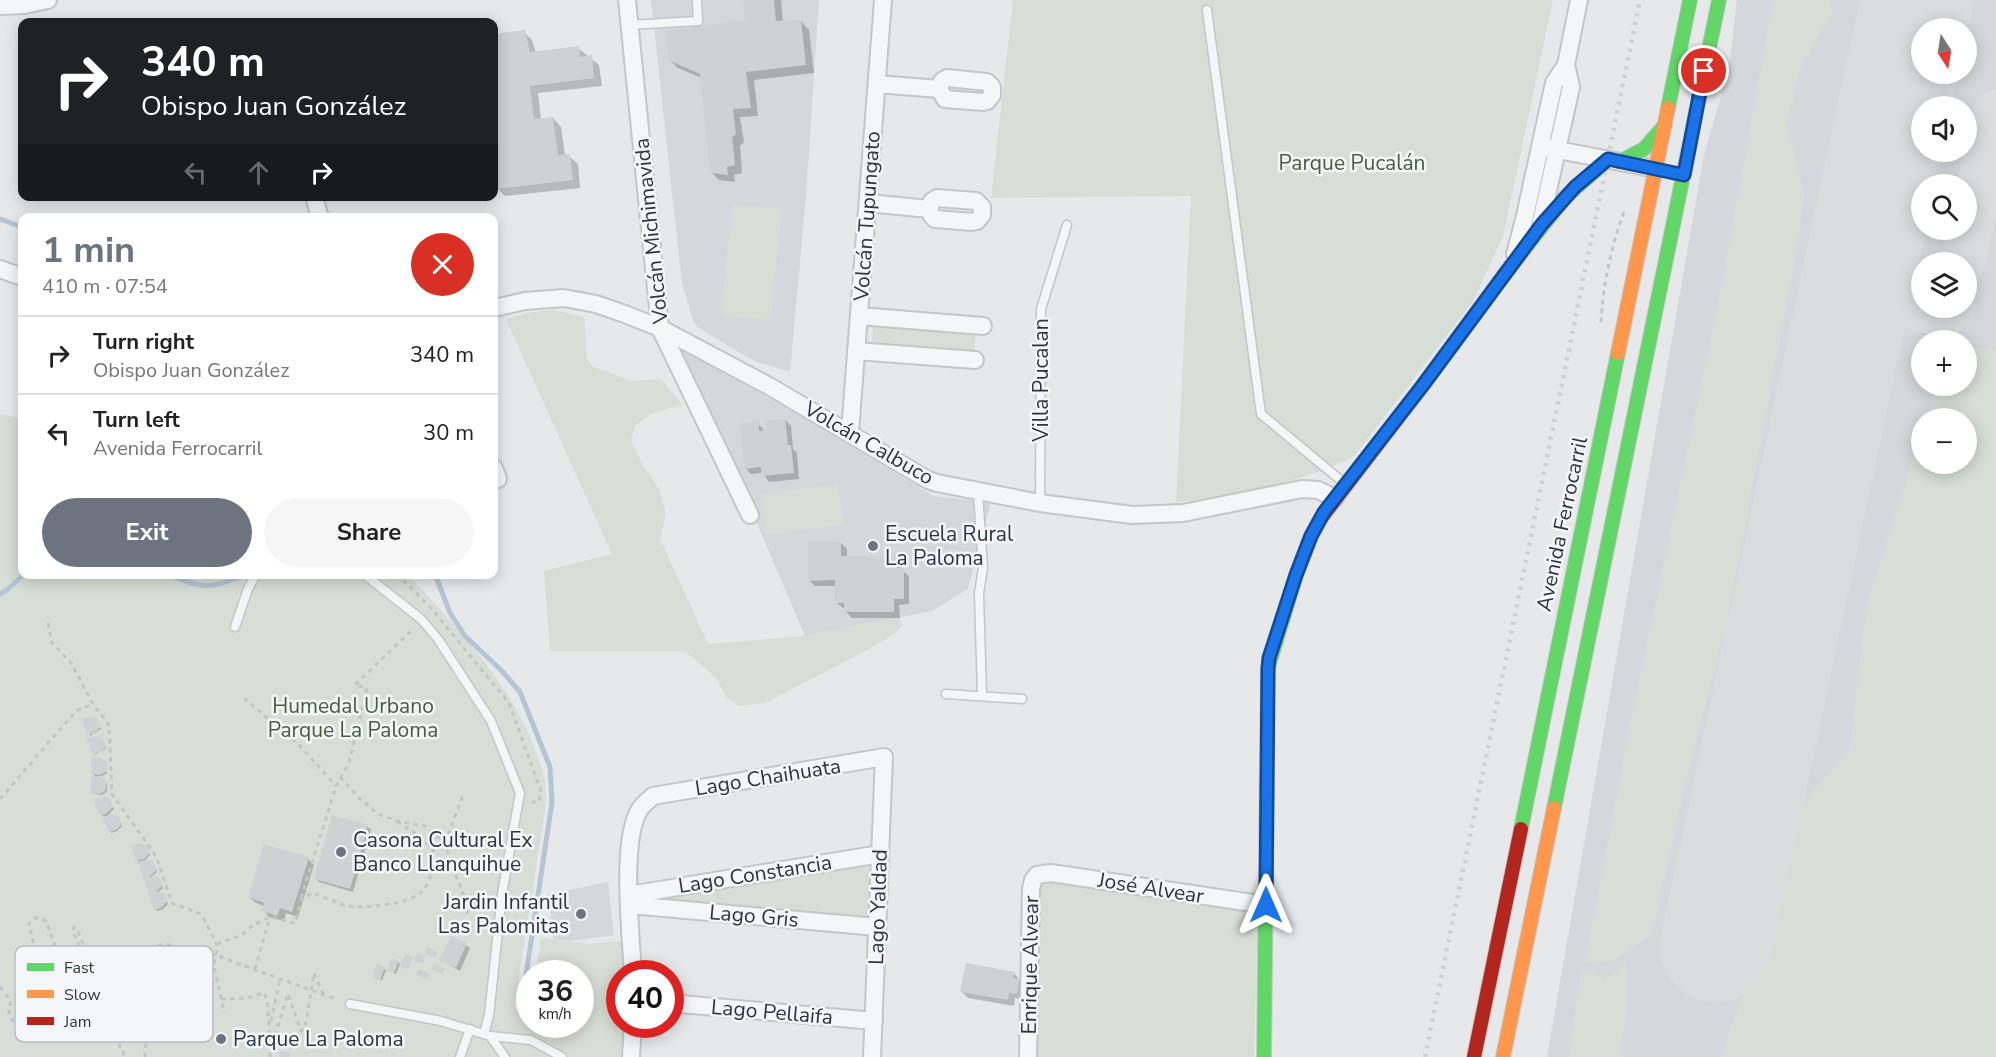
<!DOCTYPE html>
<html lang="en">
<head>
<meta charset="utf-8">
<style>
	:root { --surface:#fff; --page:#f6f6f6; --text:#222; --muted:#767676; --line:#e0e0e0; --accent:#6c747f }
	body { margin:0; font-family:"Nunito Sans",sans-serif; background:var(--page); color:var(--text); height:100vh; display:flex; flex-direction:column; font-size:22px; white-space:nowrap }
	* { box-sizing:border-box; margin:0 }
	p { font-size:20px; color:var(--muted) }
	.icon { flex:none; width:33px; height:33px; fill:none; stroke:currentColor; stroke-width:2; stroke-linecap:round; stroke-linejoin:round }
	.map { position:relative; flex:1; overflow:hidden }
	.side { position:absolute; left:18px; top:213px; width:480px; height:366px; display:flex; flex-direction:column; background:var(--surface); border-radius:12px; box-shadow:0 3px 15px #0003 }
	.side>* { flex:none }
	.top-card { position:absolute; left:18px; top:18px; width:480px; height:183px; border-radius:12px; box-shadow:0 3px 15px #0003; background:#202124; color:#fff; overflow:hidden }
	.needle { width:39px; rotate:168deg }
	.fabs { position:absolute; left:1911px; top:18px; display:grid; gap:12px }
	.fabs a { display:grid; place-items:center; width:66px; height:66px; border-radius:50%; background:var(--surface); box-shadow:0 3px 15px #0003; font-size:30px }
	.speed { position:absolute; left:516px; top:960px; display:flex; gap:12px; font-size:30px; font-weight:700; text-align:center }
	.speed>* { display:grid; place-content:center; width:78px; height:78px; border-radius:50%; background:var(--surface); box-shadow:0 3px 15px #0003; line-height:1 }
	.speed small { font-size:15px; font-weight:400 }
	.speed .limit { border:9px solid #d22; background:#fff; color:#111 }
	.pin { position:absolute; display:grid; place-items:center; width:51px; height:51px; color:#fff; margin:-26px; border:3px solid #fff; border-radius:50%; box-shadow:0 2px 6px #0007 }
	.me { position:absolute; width:66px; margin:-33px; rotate:0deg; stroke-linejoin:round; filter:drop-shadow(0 0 4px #0008) }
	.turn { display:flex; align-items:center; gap:21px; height:126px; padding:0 24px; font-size:27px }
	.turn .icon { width:78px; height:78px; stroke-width:2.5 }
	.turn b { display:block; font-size:42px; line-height:51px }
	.lanes { display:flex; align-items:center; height:57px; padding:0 24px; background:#0003; justify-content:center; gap:30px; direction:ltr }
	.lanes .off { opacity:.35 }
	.round { display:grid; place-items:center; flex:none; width:63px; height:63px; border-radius:32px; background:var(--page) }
	.head { display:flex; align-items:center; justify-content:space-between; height:102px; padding:0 24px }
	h1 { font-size:36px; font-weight:700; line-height:45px; color:var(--accent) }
	.cta { display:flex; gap:12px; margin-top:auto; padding:12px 24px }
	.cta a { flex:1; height:69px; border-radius:36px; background:var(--accent); color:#fff; font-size:24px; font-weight:700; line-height:69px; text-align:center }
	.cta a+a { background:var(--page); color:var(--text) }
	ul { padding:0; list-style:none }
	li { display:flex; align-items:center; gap:18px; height:78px; padding:0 24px; border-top:2px solid var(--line) }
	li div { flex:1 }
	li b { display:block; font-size:22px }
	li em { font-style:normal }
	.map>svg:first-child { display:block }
	.built { fill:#d4d8dd; fill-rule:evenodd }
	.green { fill:#d7ded5 }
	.shadow { fill:#0003 }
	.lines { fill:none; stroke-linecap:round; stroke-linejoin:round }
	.stream { stroke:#b4c6d6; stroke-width:5 }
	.taxiway { stroke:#dadcde; stroke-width:45 }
	.runway { stroke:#dadcde; stroke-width:112 }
	.building { fill:#cfd1d4 }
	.lane-casing { stroke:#c4c6c8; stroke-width:11 }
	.street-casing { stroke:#c4c6c8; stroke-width:20 }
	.fast-casing { stroke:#c4c6c8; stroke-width:16 }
	.slow-casing { stroke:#c4c6c8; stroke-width:16 }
	.jam-casing { stroke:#c4c6c8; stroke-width:16 }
	.path { stroke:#c3c6c9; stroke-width:3; stroke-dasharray:4.5 4.5; stroke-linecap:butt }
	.lane { stroke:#f5f6f7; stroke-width:8 }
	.street { stroke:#f5f6f7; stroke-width:16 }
	.fast { stroke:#63d668; stroke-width:14 }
	.slow { stroke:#ff974d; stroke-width:14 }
	.jam { stroke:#b3261e; stroke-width:14 }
	.rail { stroke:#ced0d2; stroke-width:4.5; stroke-dasharray:3 6; stroke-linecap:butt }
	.route-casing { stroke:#114b97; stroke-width:15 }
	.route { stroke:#1a73e8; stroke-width:10 }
	.poi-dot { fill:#6c747f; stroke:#f4f6f9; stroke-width:2 }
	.labels { text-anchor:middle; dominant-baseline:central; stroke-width:5; stroke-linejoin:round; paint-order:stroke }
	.park-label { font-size:21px; fill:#426137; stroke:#f4f6f9 }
	.street-label { font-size:21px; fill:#2a3645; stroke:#f4f6f9 }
	.poi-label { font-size:21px; fill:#2a3645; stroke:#f4f6f9; text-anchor:start }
	.key { fill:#f4f6f9; stroke:#b7bcc3; stroke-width:1.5 }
	.key-label { font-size:16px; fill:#2a3645 }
</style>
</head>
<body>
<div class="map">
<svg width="1996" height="1057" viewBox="0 0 1996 1057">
	<rect width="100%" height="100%" fill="#e6e8ea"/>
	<g class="built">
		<path d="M651 0H819L806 196 790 372 759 363 728 346 698 327 693 321 682 283Z"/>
		<path d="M1737 0H1996V1057H1547L1704 155 1729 69ZM1922 28H1966V74H1922ZM1922 106H1966V152H1922ZM1922 184H1966V230H1922ZM1922 262H1966V308H1922ZM1922 340H1966V386H1922ZM1922 418H1966V464H1922Z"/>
		<path d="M677 348 828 430 933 496 991 502 968 589 932 611 805 636 742 488Z"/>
		<path d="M608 882 614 935 571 941 553 939 549 894Z"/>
	</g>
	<g class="green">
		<path d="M1013 0H1553L1503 236 1473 301 1355 455C1305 484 1234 493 1176 503L1191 196 991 198Z"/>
		<path d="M1773 0H1831L1832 14 1802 64 1787 125 1804 194 1797 249 1728 618 1686 783 1652 934 1613 960 1585 963 1630 724 1721 289Z"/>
		<path d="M732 205 782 209 771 320 721 315Z"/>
		<path d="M554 310 584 317 587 359 592 366 631 381 662 379 682 405 652 413 635 426 631 440 643 465 659 489 666 514 660 539 708 644 805 636 900 617 902 626 894 634 869 649 765 703 739 706 726 697 717 679 685 651H550L544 571 612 554 506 319 527 313Z"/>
		<path d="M873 323 976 330 974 354 872 345Z"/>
		<path d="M1967 346 1996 351V1057H1720L1756 962 1799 806 1850 749 1866 608 1921 431 1922 464H1966V418H1926L1938 386H1966Z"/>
		<path d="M0 414 22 419V574H402L414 581C459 630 504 677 531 739 536 753 543 768 545 783 547 791 545 802 545 810L514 1008 529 1018 530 1024H580V974L536 973 541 938 587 944 622 941 623 973 620 974V1024L623 1025V1057H0Z"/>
		<path d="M838 484 844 524 766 535 761 494Z"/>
		<path d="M870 863 868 922 653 903V898Z"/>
		<path d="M1041 879 1250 908 1258 913 1254 1057H1033L1037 884Z"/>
		<path d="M1626 964 1627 1004 1621 1057H1568L1581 974H1595L1604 980Z"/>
	</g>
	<g class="shadow">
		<path d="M745 0H781L783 22 801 21 809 30 814 73 754 80 758 116 740 117 744 142 740 146 742 173 734 175 735 182 719 180 711 172 702 78 678 68 669 59 747 22Z"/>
		<path d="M524 32 532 40 536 53 578 48 599 65 602 86 538 93 541 120 553 118 561 127 565 156H569L578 164 580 188 505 196 497 188 494 158V35Z"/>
		<path d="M785 420 791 426 793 449 797 453 799 479 769 482 763 473 751 474 745 468 758 423 765 432Z"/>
		<path d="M841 543 847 549V558H896L902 564V570L909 576V604L899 605 900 618H852L846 612V608H843L836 602V586H815L809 580Z"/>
		<path d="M84 720 98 722 101 729 90 736Z"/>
		<path d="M103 741 106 748 95 755 94 754Z"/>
		<path d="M106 763 107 773 102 776H96L107 783V791L102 795 95 794 93 792 97 778 93 774Z"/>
		<path d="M110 802 114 809 108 815 117 817 122 826 117 831 111 833 104 816 101 815Z"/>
		<path d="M367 826 371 830 353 892 319 882 315 878Z"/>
		<path d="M133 847 147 848 150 855 143 862 154 865 157 872 151 877 160 881 163 888 157 893 165 897 168 904 163 909 157 911 155 909Z"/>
		<path d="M308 859 314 865 298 917 286 913 284 921 269 917 263 910 264 906 256 903 249 897Z"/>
		<path d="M451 938 470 948 460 971 441 960Z"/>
		<path d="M398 962 400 964 396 974 390 971Z"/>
		<path d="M384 969 386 970 382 980 375 978Z"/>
		<path d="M1014 973 1025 987 1022 999 1015 998 1014 1006 968 998 962 992Z"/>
	</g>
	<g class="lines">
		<g class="stream">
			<path d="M0 219 22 227"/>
			<path d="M168 574C204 590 211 589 246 574"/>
			<path d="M435 574 450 613 465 636 501 670 520 692 550 767 552 802 522 1002"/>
			<path d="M0 594 7 590 24 574"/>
		</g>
		<g class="taxiway">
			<path d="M1963 262 1996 112"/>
			<path d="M1855 295 1941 313 1948 312 1953 308"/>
		</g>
		<path class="runway" d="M1716 946 1917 0"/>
	</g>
	<g class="building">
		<path d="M743 0H774L776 21 801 20 806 65 746 72 751 108 733 109 736 134 732 137 735 165 727 167 728 175 710 173 700 74 668 60 666 31 745 20Z"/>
		<path d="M525 30 530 52 579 46 580 57 592 55 594 78 530 86 534 119 553 117 558 155 570 154 573 180 495 189 494 172V34Z"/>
		<path d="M785 419 788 445H791L794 473 761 476V467L744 469 740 423 759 421V431L766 430 765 420Z"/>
		<path d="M808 541 841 542V556H897V568H904V599H894V612H844V603H835V580L808 581Z"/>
		<path d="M90 717 97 719 101 727 94 733 87 735 82 719Z"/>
		<path d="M95 736 102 738 106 746 100 752 93 755 87 739Z"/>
		<path d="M91 757 101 758 107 762V771L100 775 92 774Z"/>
		<path d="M91 776 101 777 106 780V790L100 794 91 793Z"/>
		<path d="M102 797 109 799 113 807 107 813 100 816 94 800Z"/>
		<path d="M111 814 118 816 122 824 116 830 108 832 103 817Z"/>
		<path d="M332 815 368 825 350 889 314 879Z"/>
		<path d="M139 843 146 845 150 853 144 859 136 861 131 846Z"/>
		<path d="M264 844 309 857 292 912 280 908 277 916 261 911 264 903 248 897Z"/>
		<path d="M145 860 153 861 157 870 149 877H159L162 886 156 892 164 893 168 901 161 908 154 910 138 862Z"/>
		<path d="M451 936 467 943 456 968 439 961Z"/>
		<path d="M428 947 438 952 435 958 425 953Z"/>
		<path d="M418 952 426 956 422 964 414 960Z"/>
		<path d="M406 954 413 957 408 969 400 966Z"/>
		<path d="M392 958 399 961 394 973 386 970Z"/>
		<path d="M434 963 445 968 442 974 431 969Z"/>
		<path d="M966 963 1015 972 1013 978 1019 979 1017 994 1009 993 1008 1000 960 992Z"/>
		<path d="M377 964 385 967 380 980 372 977Z"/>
		<path d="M419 969 430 974 427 980 416 975Z"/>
		<path d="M280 1051 290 1053V1057H279Z"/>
	</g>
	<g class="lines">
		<defs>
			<g id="lane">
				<path d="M1207 10 1261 414 1344 483"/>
				<path d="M629 25 698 21 697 0"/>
				<path d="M978 492 983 568 979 593 982 696"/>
				<path d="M1040 503 1041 309 1067 225"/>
				<path d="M364 574 421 619 438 639 491 721 520 793 502 894 489 1015 484 1034"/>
				<path d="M235 627 248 589 256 574"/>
				<path d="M946 694 1022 699"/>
				<path d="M350 1004 441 1021 490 1036 531 1040 562 1057"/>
				<path d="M490 1036 505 1057"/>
				<path d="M460 1057 470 1029"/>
			</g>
			<g id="street">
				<path d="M627 0 660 328 750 515"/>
				<path d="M0 6 24 5 48 0"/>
				<path d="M947 78 987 82 992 87V95L987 101 983 102 945 99 939 89 942 81Z"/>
				<path d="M877 84 939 89"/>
				<path d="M1548 148 1656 169"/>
				<path d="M314 196 320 218"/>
				<path d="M937 198 976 201 982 207V215L977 221 972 222 935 219 932 216 929 209 932 201Z"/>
				<path d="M868 203 929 209"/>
				<path d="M1541 222 1571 87 1566 65 1579 0"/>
				<path d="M1515 254 1525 216 1554 83 1566 65"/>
				<path d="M0 269 22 277"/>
				<path d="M494 308 525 301 564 298 596 304 622 313 660 328 769 386 928 480 937 483 1040 503 1132 515 1183 513 1302 489 1318 490 1335 498"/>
				<path d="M859 316 983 326"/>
				<path d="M856 351 975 360"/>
				<path d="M850 432 883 0"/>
				<path d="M494 468 498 479"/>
				<path d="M629 895 880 854"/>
				<path d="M630 905 877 927"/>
				<path d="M633 974C631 935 620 839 640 809 643 804 649 800 653 796L884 757 872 1057"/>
				<path d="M670 1003 874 1021"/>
				<path d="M631 1057 633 1024"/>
				<path d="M1028 1057 1031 889 1033 880 1037 875 1051 873 1266 905"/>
			</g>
			<g id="fast">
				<path d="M1668 108 1690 0"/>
				<path d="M1619 162 1644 149 1665 125"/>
				<path d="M1507 271 1566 196 1608 160"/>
				<path d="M1554 808 1719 0"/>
				<path d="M1521 829 1618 353"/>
				<path d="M1264 1057 1268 668 1296 575 1311 536 1321 518"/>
			</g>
			<g id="slow">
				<path d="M1618 353 1668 108"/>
				<path d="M1503 1057 1554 808"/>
			</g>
			<g id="jam">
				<path d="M1321 518 1423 385 1507 271"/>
				<path d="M1474 1057 1521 829"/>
			</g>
		</defs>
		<use href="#lane" class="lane-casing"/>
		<use href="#street" class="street-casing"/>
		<use href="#fast" class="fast-casing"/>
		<use href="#slow" class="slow-casing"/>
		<use href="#jam" class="jam-casing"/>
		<g class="path">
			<path d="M1601 322C1603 285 1611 246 1624 212"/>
			<path d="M397 574 431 608 509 703 541 791 539 802H529"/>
			<path d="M170 579 172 574"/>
			<path d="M48 623 52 643 71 663 93 704 109 725 112 794 156 856 172 903 201 914 217 944 214 966 224 1013"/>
			<path d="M244 698 300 746 336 786"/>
			<path d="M340 777 359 798 378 814 397 821 425 826 445 843 452 867 462 890 468 916"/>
			<path d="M0 799 76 711 93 704"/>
			<path d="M445 843 463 795"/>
			<path d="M301 898 336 786 349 763 367 688 355 685 413 629"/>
			<path d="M217 944 242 935 253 925 270 917 295 923 301 900 312 893C323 896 338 904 348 906 365 908 414 905 424 889 432 878 434 862 433 849L419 836 397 821"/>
			<path d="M255 969 270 917"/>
			<path d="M0 987 11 1001 9 1014 18 1032 31 1033 40 1030 42 1024 37 1000 39 978 37 959 29 925 30 921C36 917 40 917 46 921 49 928 51 936 54 943 62 962 81 996 61 1014L63 1020"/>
			<path d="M221 999 247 998 264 993C272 1008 265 1027 273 1041L288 994 301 1031 305 1028 314 973 323 994"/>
			<path d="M63 1020 67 1019C80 1003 78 999 75 982 84 967 83 947 73 933L74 927 77 929 88 955 108 973 111 982 109 1022 115 1032 120 1047 123 1050 124 1057"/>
			<path d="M271 1021 280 979"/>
			<path d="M145 1057C144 1045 149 1036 149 1024 148 1001 130 953 164 944L215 955 338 1000"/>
			<path d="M270 1057V1037"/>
		</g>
		<use href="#lane" class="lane"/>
		<use href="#street" class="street"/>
		<use href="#fast" class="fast"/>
		<use href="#slow" class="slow"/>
		<use href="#jam" class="jam"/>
		<path class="rail" d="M1425 1057 1640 0"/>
	</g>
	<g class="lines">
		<defs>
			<path id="route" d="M1266 905 1268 668 1269 658 1296 575 1311 536 1324 512 1423 385 1542 224 1575 187 1608 159 1684 175 1704 71"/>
		</defs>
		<use href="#route" class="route-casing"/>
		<use href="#route" class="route"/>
	</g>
	<g class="poi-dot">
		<circle cx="873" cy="546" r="6"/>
		<circle cx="341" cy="852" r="6"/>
		<circle cx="581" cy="914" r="6"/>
		<circle cx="221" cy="1039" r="6"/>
	</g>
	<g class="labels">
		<g class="park-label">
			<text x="1352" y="163">Parque Pucalán</text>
			<text x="353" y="706">Humedal Urbano<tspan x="353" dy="24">Parque La Paloma</tspan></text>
		</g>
		<g class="street-label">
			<text transform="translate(867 216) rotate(-86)">Volcán Tupungato</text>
			<text transform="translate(651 231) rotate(-96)">Volcán Michimavida</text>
			<text transform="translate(1041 380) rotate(-90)">Villa Pucalan</text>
			<text transform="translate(869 443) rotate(30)">Volcán Calbuco</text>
			<text transform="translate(1562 524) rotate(-78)">Avenida Ferrocarril</text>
			<text transform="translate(768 777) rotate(-9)">Lago Chaihuata</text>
			<text transform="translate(755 874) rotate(-9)">Lago Constancia</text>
			<text transform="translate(1151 888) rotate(9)">José Alvear</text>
			<text transform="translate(878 907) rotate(-88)">Lago Yaldad</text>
			<text transform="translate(754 916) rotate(5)">Lago Gris</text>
			<text transform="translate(1030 965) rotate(-89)">Enrique Alvear</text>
			<text transform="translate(772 1012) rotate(5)">Lago Pellaifa</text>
		</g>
		<g class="poi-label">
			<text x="885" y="534">Escuela Rural<tspan x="885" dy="24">La Paloma</tspan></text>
			<text x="353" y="840">Casona Cultural Ex<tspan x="353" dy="24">Banco Llanquihue</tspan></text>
			<text x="569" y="902" text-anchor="end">Jardin Infantil<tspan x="569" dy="24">Las Palomitas</tspan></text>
			<text x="233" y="1039">Parque La Paloma</text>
		</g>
	</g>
	<rect x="15" y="946" width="198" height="96" rx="9" class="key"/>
	<rect x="27" y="963" width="27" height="8" fill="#63d668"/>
	<rect x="27" y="990" width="27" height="8" fill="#ff974d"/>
	<rect x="27" y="1017" width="27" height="8" fill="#b3261e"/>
	<g class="key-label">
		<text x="64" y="973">Fast</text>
		<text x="64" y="1000">Slow</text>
		<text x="64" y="1027">Jam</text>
	</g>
</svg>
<div class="fabs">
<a><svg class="needle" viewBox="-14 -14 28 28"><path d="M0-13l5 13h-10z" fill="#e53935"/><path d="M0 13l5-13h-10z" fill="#767676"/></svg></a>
<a><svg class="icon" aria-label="sound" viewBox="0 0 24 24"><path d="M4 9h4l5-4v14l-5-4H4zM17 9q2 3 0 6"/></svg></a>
<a><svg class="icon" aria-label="search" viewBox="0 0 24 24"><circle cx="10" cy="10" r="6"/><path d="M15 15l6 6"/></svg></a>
<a><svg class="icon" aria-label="layers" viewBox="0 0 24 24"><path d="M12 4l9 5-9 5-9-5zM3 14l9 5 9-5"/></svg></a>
<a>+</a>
<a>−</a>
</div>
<div class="speed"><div>36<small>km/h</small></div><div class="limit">40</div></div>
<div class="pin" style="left:1704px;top:71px;background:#d93025"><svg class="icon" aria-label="arrive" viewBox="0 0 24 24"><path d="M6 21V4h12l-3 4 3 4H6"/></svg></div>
<svg class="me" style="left:1266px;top:905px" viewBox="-20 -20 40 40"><path d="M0-17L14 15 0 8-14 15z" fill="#1a73e8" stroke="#fff" stroke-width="4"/></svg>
<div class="top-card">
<div class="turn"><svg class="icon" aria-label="right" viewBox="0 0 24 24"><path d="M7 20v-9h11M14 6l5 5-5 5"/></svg><div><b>340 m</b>Obispo Juan González</div></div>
<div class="lanes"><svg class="icon off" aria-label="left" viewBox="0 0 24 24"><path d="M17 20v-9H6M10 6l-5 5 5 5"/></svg><svg class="icon off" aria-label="ahead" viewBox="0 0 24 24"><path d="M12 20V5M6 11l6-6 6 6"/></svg><svg class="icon" aria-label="right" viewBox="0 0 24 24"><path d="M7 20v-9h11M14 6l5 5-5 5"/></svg></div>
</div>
<section class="side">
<div class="head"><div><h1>1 min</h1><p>410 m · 07:54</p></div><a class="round" style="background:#d93025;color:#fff"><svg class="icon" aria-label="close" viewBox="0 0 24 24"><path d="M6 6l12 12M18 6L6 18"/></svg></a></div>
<ul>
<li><svg class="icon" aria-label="right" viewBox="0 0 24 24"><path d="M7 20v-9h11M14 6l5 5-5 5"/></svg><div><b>Turn right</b><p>Obispo Juan González</p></div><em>340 m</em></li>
<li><svg class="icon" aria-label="left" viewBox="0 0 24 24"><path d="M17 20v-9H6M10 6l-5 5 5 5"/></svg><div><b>Turn left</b><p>Avenida Ferrocarril</p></div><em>30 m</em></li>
</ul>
<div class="cta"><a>Exit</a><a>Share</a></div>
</section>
</div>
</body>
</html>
